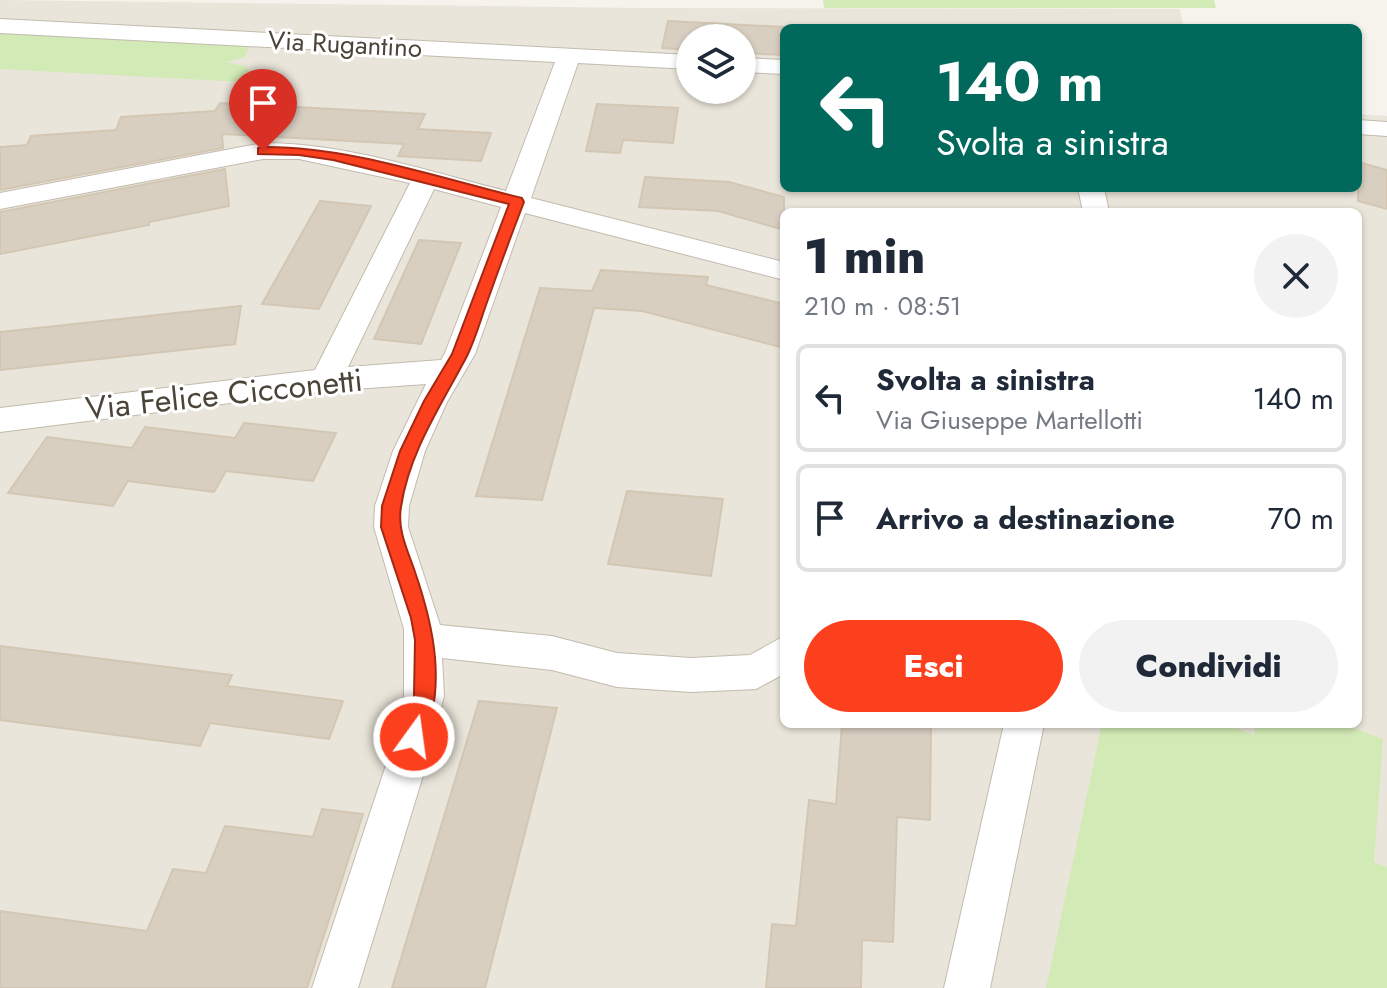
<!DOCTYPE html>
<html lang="it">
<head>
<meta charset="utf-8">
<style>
	:root { --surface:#fff; --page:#f2f2f3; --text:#1f2937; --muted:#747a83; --line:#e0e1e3; --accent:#fc3f1d }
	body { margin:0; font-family:Jost,sans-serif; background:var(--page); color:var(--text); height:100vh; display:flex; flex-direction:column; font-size:30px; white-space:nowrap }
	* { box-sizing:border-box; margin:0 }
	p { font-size:26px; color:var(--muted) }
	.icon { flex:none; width:44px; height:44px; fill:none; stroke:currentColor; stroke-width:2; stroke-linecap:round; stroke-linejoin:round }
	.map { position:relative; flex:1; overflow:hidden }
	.sheet { position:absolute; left:780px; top:208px; width:582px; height:520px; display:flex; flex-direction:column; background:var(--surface); border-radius:12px; box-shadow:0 2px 6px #0004 }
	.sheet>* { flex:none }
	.hud { position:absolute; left:780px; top:24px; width:582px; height:168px; border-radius:12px; box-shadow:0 2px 6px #0004; background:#00695c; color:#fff; overflow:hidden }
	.controls { position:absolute; left:676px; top:24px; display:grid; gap:16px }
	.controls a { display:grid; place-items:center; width:80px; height:80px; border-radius:50%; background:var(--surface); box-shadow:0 2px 6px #0004; font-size:40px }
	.pin { position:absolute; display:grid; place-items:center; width:68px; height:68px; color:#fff; margin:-82px -34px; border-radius:50% 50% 50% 0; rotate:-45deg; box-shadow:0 0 8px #0007 }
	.pin .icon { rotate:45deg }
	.me { position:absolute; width:88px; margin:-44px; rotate:14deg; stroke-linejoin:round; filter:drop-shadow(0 0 6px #0008) }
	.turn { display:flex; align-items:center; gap:28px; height:168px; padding:0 24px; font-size:36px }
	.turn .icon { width:104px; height:104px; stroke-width:2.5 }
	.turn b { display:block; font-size:56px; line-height:68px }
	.round { display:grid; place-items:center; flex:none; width:84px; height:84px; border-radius:42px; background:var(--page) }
	.head { display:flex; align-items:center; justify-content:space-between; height:136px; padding:0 24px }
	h1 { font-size:48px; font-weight:800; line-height:60px }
	.button { display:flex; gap:16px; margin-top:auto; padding:16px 24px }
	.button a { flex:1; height:92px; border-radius:48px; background:var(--accent); color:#fff; font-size:32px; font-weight:800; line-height:92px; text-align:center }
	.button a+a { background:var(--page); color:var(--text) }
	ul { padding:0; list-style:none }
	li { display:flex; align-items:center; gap:24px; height:108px; margin:0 16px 12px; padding:0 8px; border:4px solid var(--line); border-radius:12px }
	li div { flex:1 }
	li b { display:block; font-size:30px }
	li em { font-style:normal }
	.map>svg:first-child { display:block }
	.residential { fill:#eae5da; fill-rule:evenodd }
	.green { fill:#d2eab5 }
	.building { fill:#d8cfc1; stroke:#d3c7b4; stroke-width:2 }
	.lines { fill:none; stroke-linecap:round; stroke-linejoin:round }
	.minor-casing { stroke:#c2bbae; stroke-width:2 }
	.minor { fill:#fff; fill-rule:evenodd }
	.route { fill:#fc3f1d; stroke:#a42913; stroke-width:2 }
	.labels { text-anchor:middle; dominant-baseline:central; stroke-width:6; stroke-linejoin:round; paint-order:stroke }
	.far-street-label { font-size:26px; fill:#4b4439; stroke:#fff }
	.street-label { font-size:32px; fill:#4b4439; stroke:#fff }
</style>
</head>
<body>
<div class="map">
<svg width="1387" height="988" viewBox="0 0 1387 988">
	<rect width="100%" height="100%" fill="#f6f3ec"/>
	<path class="residential" d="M0 0 642 8 1180 9 1183 28H784V188H1358V114L1387 116V988H0ZM690 38H742V90H690ZM784 212H1358V724H784Z"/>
	<g class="green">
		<path d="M823 0H1214L1216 8H824Z"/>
		<path d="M0 32 249 46 245 57 226 62 244 66 249 70 243 82 0 69Z"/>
		<path d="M1102 724H1226L1254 735 1256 724H1343L1383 739 1374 862 1387 867V988H1046Z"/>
	</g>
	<g class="building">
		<path d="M668 21 784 27V55L742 53V38H690V50L662 48Z"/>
		<path d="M220 103 425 114 418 129 491 133 481 161 398 156 404 144 222 134 223 148 0 190V147L27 145 31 136 116 130 121 117 215 111Z"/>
		<path d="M597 104 678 108 673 143 623 140 620 153 586 151Z"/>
		<path d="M1358 162 1387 170V209L1358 201Z"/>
		<path d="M225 169 229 206 149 222V225L0 254V212Z"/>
		<path d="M645 177 729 182 784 197V230L718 211 639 207Z"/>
		<path d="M320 201 371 206 319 309 262 304Z"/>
		<path d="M419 240 461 243 421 344 374 339Z"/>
		<path d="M601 270 708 277 706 285 784 304V348L642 311 594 308 542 500 476 496 540 288 592 291Z"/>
		<path d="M241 306 235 344 0 370V332Z"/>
		<path d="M244 423 336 433 313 481 226 471 214 492 128 481 113 506 8 493 47 437 132 448 145 427 235 438Z"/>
		<path d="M627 491 723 499 711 576 608 564Z"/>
		<path d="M0 646 232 675 227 686 343 701 329 739 210 723 200 746 0 720Z"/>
		<path d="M479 701 557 708 485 988H392Z"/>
		<path d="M842 724H931L930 820 897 817 893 942 862 940 861 988H766L772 924 796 926 809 800 836 804Z"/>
		<path d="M322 809 363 814 307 988H0V911L147 931 173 869 206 873 225 826 313 837Z"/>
	</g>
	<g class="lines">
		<defs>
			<g id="minor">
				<path d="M0 19 690 55V69L578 63 531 198 784 262V280L525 213 475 354 447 402 425 451 409 506 408 527 440 625 552 636 617 653 691 658 750 655 784 636V674L756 689 691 692 617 687 552 670 442 658 444 696 429 756 358 988H312L389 756 404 696V629L374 527 375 506 393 451 426 384 326 391 0 432V408L315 370 410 183 299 159H263L0 209V193L263 143C345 143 427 171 506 191L555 62 0 33ZM434 189 501 207 445 353 441 360 348 367Z"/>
				<path d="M742 58 784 60V74L742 72Z"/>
				<path d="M1358 120 1387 122V136L1358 134Z"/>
				<path d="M1078 188H1104L1109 212H1083Z"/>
				<path d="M1004 724H1044L990 988H944Z"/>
			</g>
		</defs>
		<use href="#minor" class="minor-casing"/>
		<use href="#minor" class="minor"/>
	</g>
	<path class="route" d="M263 147C348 146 439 178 522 198L524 202C511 236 498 271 486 305 480 322 475 340 467 356 442 404 409 452 401 507 397 530 408 551 415 572 434 627 447 688 422 744L414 747 406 744 403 737 414 696 415 640 411 618 381 527 382 506 400 451 424 401 452 354 509 204 333 160 299 155 258 154V148Z"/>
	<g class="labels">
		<g class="far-street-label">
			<text transform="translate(345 44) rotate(3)">Via Rugantino</text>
		</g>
		<g class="street-label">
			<text transform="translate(224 394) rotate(-6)">Via Felice Cicconetti</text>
		</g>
	</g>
</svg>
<div class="controls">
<a><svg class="icon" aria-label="layers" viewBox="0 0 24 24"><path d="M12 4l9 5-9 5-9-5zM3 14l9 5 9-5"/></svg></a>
</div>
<div class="pin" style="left:263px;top:151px;background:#d93025"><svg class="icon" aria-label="arrive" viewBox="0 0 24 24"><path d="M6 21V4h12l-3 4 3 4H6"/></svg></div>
<svg class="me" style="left:414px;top:737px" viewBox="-20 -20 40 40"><circle r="17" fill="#fc3f1d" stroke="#fff" stroke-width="3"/><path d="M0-11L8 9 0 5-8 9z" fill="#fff"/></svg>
<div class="hud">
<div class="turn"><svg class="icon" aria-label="left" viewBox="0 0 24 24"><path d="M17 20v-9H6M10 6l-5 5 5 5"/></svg><div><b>140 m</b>Svolta a sinistra</div></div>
</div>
<section class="sheet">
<div class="head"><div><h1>1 min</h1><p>210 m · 08:51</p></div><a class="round"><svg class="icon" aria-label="close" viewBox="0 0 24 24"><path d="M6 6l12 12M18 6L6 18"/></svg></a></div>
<ul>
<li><svg class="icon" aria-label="left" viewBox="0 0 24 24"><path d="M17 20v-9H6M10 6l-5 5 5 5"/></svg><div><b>Svolta a sinistra</b><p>Via Giuseppe Martellotti</p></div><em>140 m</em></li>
<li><svg class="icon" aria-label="arrive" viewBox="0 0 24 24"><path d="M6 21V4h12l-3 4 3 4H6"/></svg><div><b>Arrivo a destinazione</b></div><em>70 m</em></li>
</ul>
<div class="button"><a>Esci</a><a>Condividi</a></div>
</section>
</div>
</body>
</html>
